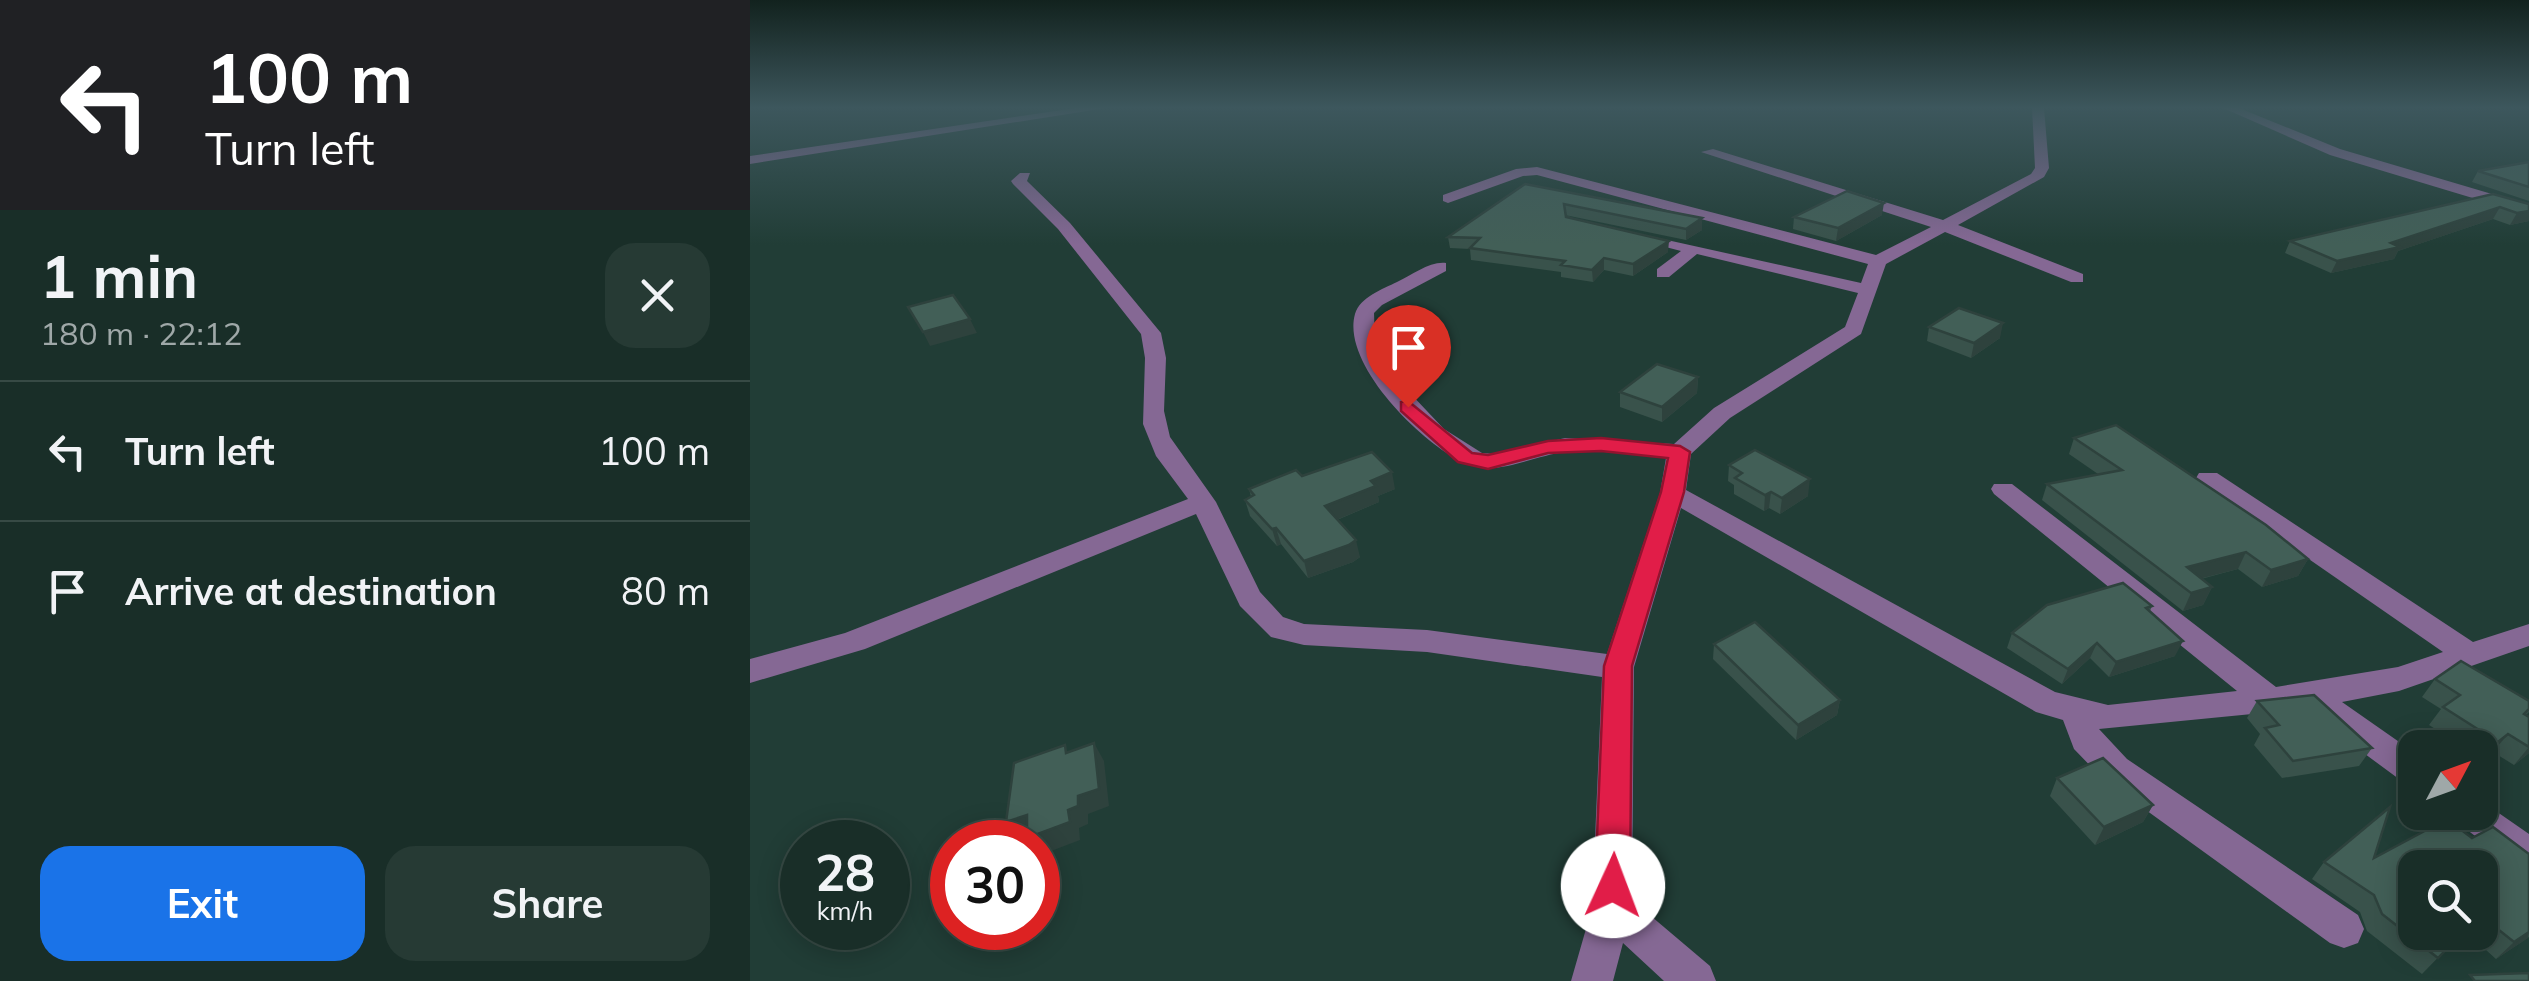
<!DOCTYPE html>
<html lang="en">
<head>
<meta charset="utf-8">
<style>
	:root { --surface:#192e28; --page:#263a34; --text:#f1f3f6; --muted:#9fa8a8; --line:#374a45; --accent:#1a73e8 }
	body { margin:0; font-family:Mulish,sans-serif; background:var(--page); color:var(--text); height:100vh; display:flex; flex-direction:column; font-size:38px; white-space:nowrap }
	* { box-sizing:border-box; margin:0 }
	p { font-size:32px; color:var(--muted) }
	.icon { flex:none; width:55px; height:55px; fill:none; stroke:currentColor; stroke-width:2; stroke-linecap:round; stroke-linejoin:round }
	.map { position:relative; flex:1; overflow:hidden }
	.panel { display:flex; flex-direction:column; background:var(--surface); width:750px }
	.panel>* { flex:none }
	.hud { background:#202124; color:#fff; overflow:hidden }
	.needle { width:65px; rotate:49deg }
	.tools { position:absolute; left:1648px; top:730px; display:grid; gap:20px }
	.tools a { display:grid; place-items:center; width:100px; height:100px; border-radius:20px; background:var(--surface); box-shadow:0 5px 25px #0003,0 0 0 2px var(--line); font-size:50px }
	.speed { position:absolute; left:30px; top:820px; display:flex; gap:20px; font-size:50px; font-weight:700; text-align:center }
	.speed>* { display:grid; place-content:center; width:130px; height:130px; border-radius:50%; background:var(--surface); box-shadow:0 5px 25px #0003,0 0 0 2px var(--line); line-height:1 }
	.speed small { font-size:25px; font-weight:400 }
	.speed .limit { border:15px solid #d22; background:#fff; color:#111 }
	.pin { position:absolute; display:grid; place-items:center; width:85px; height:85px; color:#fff; margin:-102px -42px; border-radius:50% 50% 50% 0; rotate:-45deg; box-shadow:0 0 10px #0007 }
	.pin .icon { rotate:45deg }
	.me { position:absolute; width:110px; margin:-55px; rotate:2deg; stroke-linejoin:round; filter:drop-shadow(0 0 8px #0008) }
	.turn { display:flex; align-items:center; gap:35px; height:210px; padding:0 40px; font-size:45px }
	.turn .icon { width:130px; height:130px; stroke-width:2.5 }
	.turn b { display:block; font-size:70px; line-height:85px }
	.round { display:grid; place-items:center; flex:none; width:105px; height:105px; border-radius:30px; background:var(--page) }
	.head { display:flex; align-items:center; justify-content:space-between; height:170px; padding:0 40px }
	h1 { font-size:60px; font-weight:700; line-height:75px }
	.action { display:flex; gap:20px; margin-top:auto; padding:20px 40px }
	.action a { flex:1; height:115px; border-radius:30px; background:var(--accent); color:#fff; font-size:40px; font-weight:700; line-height:115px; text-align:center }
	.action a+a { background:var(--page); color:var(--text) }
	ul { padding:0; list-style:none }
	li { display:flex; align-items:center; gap:30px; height:140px; padding:0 40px; border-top:2px solid var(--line) }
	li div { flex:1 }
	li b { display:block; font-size:38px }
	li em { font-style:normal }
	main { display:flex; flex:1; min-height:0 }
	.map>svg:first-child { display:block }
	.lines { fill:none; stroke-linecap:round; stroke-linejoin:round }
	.minor { fill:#856894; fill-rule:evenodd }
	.wall { fill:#39524b }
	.shaded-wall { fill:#2e423d }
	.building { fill:#425f57; stroke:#2e423d; stroke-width:2.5 }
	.route { fill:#e11d48; stroke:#92132f; stroke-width:2.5 }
</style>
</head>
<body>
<main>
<section class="panel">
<div class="hud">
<div class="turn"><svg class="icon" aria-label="left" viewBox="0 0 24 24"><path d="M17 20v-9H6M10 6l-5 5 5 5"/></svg><div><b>100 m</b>Turn left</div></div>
</div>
<div class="head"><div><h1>1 min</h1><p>180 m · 22:12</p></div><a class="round"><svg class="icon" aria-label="close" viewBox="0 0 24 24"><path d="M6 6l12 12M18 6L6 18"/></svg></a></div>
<ul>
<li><svg class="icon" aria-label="left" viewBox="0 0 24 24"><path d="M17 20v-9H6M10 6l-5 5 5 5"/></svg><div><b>Turn left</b></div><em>100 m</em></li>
<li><svg class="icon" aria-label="arrive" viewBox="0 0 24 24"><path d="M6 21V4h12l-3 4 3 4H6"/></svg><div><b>Arrive at destination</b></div><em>80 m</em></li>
</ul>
<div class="action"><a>Exit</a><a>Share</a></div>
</section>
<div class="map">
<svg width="1779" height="981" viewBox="0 0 1779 981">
	<rect width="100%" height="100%" fill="#213d36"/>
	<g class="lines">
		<g class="minor">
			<path d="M326 108H356L0 164V156Z"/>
			<path d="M1282 108H1294L1299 168 1294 177 1208 225 1333 274V282H1321L1195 232 1136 264 1111 334 980 418 941 454 936 490 1305 692 1358 705 1487 691 1244 494 1241 489 1244 484H1262L1526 687 1648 667 1693 652 1449 483 1446 478 1449 473H1467L1723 642 1779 624V646L1649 691 1592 702 1665 753V786L1653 782 1554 709 1349 729 1377 759 1608 915 1614 929 1608 943 1594 948 1580 943 1353 779 1324 749 1313 720 1286 712 931 508 884 667 882 900 960 966 966 981H914L873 943 863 981H821L842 908 852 677 677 652 554 645 521 637 490 606 446 514 115 649 0 683V659L95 633 438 499 406 456 393 424 395 358 391 334 308 229 263 184 261 181 270 173H280L277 181 320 223 411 333 416 358 414 411 420 437 466 502 510 592 533 617 554 624 677 630 857 654 910 493 916 458C883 454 850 450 817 452 781 455 747 479 712 462 671 442 591 364 605 314 610 297 633 289 647 282 662 275 680 261 696 263V271L632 305 624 313 625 343 641 373 694 429 732 453 746 454 815 438 924 444 964 408 1095 327 1108 293 947 254 919 277H907V269L931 251 881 238V232L1111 283 1118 264 787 175 773 176 698 203 693 201V195L766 169 787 167 1126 255 1181 227 951 152 963 149 1193 220 1281 174 1285 168Z"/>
			<path d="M1473 108H1489L1590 149 1779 205V215L1580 155Z"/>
			<path d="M1730 800 1779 834V872L1766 867 1708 823 1703 812H1730Z"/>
		</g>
	</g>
	<g class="wall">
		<path d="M1779 162V201L1722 182 1728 171Z"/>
		<path d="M775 184 952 230 936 240 815 215 918 252 883 276 854 270 843 282 811 277V272L721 260 720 249 700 248 698 237Z"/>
		<path d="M1743 194 1779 204V221L1760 225 1743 219 1648 251 1644 259 1581 273 1535 253 1540 241Z"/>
		<path d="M1132 215 1086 241 1043 229 1044 217Z"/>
		<path d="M1179 327 1250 338 1221 358 1177 341Z"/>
		<path d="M948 377 947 393 912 422 870 407V392Z"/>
		<path d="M1324 438 1558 559 1548 576 1512 587 1488 569 1451 579 1462 587 1453 605 1433 611 1292 500 1297 484 1348 474 1319 454Z"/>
		<path d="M979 465 1058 496 1030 514 1019 508 1014 511 984 494V485L978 481Z"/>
		<path d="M552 476 645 489 628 496 629 502 587 520 610 557 603 562 558 578 531 544 527 546 500 516 495 500 501 497 499 489Z"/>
		<path d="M1402 606 1400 611 1425 656 1359 677 1340 658 1312 684 1257 648 1262 633Z"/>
		<path d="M964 644 1090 700 1087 715 1046 740 963 659Z"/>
		<path d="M1685 679 1779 701V712L1776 715 1779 717V753L1764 765 1743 752 1734 760 1730 757V748H1715L1679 725 1691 709 1672 697Z"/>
		<path d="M1507 701 1622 748 1609 766 1532 778 1504 745 1510 734 1497 718Z"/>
		<path d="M1307 778 1403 805 1393 822 1345 845 1300 796Z"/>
		<path d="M1640 807 1624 858 1697 819 1722 838 1743 827 1779 854V937L1746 959 1716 932H1730V868H1665V932H1713L1672 974 1617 931 1610 912 1562 879 1574 862Z"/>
	</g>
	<g class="shaded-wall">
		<path d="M1134 203 1132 215 1086 241 1088 228Z"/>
		<path d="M1750 207 1743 219 1648 251 1644 259 1581 273 1587 261Z"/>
		<path d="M1779 211V221L1760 225 1767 213Z"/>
		<path d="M952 218V230L936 240V229Z"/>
		<path d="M919 241 918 252 883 276V264Z"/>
		<path d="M854 258V270L843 282 842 270Z"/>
		<path d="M220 319 227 333 180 346 173 332Z"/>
		<path d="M1253 323 1250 338 1221 358 1224 343Z"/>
		<path d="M948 377 947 393 912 422V407Z"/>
		<path d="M642 472 645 489 628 496 629 502 579 523 575 506 621 481Z"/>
		<path d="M1060 479 1058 496 1030 514 1032 498Z"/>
		<path d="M1021 492 1019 508 1014 511 1015 495Z"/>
		<path d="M526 528 531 544 527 546 522 529Z"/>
		<path d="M606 540 610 557 603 562 558 578 554 561Z"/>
		<path d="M1496 552 1488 569 1429 584 1437 567Z"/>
		<path d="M1558 559 1548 576 1512 587 1521 570Z"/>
		<path d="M1462 587 1453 605 1433 611 1441 593Z"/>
		<path d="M1433 641 1425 656 1359 677 1366 662Z"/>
		<path d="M1347 643 1340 658 1312 684 1318 669Z"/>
		<path d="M1090 700 1087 715 1046 740 1048 725Z"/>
		<path d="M1758 734 1743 752 1734 760 1748 742Z"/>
		<path d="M344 743 354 761 359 806 338 814V824L329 828 330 840 288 856V842H279L277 838 318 810 328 796Z"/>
		<path d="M1779 747V753L1764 765Z"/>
		<path d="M1403 805 1393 822 1345 845 1354 827Z"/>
		<path d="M277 815 288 833 268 840 256 822Z"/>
		<path d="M1779 932 1778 938 1746 959 1764 942Z"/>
	</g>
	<g class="building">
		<path d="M1779 162V187L1728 171Z"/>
		<path d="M775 184 952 218 936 229 814 204 816 217 919 241 883 264 854 258 842 270 811 265 815 261 720 248 730 238 698 237Z"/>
		<path d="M1097 191 1134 203 1088 228 1044 217Z"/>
		<path d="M1743 194 1779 204V211L1767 213 1750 207 1641 243 1650 247 1587 261 1540 241Z"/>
		<path d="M203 295 220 319 173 332 158 307Z"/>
		<path d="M1209 308 1253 323 1224 343 1179 327Z"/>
		<path d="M907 364 948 377 912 407 870 392Z"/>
		<path d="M1366 425 1516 525 1558 559 1521 570 1496 552 1437 567 1462 587 1441 593 1297 484 1372 470 1324 438Z"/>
		<path d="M1005 450 1060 479 1032 498 1021 492 1015 495 985 478 992 473 979 465Z"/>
		<path d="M622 452 642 472 621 481 626 486 575 506 606 540 599 545 554 561 526 528 522 529 495 500 504 495 499 489 546 470 552 476Z"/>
		<path d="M1373 583 1402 606 1396 608 1433 641 1366 662 1347 643 1318 669 1262 633 1297 605Z"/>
		<path d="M1005 622 1090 700 1048 725 964 644Z"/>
		<path d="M1711 661 1779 701V709L1774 714 1779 717V747L1758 734 1748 742 1693 707 1710 695 1685 679Z"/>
		<path d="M1564 695 1622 748 1543 761 1515 728 1529 725 1507 701Z"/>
		<path d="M344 743 349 789 328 796V806L318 810 320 822 277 838V815L256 822 264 763 315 745 316 753Z"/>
		<path d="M1353 758 1403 805 1354 827 1307 778Z"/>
		<path d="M1640 807 1624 858 1697 819 1722 838 1743 827 1779 854V932L1764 942 1730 915V868H1665V932H1713L1688 958 1632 914 1624 895 1574 862Z"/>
		<path d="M1779 973V981H1725L1720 975Z"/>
	</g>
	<linearGradient id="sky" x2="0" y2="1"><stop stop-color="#12221e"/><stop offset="0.44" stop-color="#3d575d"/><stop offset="1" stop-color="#3d575d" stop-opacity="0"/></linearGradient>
	<rect width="1779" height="245" fill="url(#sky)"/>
	<path class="route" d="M658 401 722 453 738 455 798 441 851 438 930 446 940 452 934 492 882 666 880 886 875 898 863 903 850 898 845 886 854 666 911 492 918 458 851 451 798 453 738 469 708 462 651 411V402Z"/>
</svg>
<div class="tools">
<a><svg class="needle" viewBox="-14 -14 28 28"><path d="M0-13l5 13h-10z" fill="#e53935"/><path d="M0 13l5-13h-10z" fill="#9fa8a8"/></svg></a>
<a><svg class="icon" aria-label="search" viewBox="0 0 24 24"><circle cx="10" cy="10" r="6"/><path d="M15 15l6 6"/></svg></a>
</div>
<div class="speed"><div>28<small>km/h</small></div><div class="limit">30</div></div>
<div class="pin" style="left:658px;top:407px;background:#d93025"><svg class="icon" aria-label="arrive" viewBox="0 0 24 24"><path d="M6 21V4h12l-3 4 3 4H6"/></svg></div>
<svg class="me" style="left:863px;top:886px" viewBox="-20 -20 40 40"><circle r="19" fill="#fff"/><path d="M0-13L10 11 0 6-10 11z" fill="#e11d48"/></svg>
</div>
</main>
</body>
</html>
